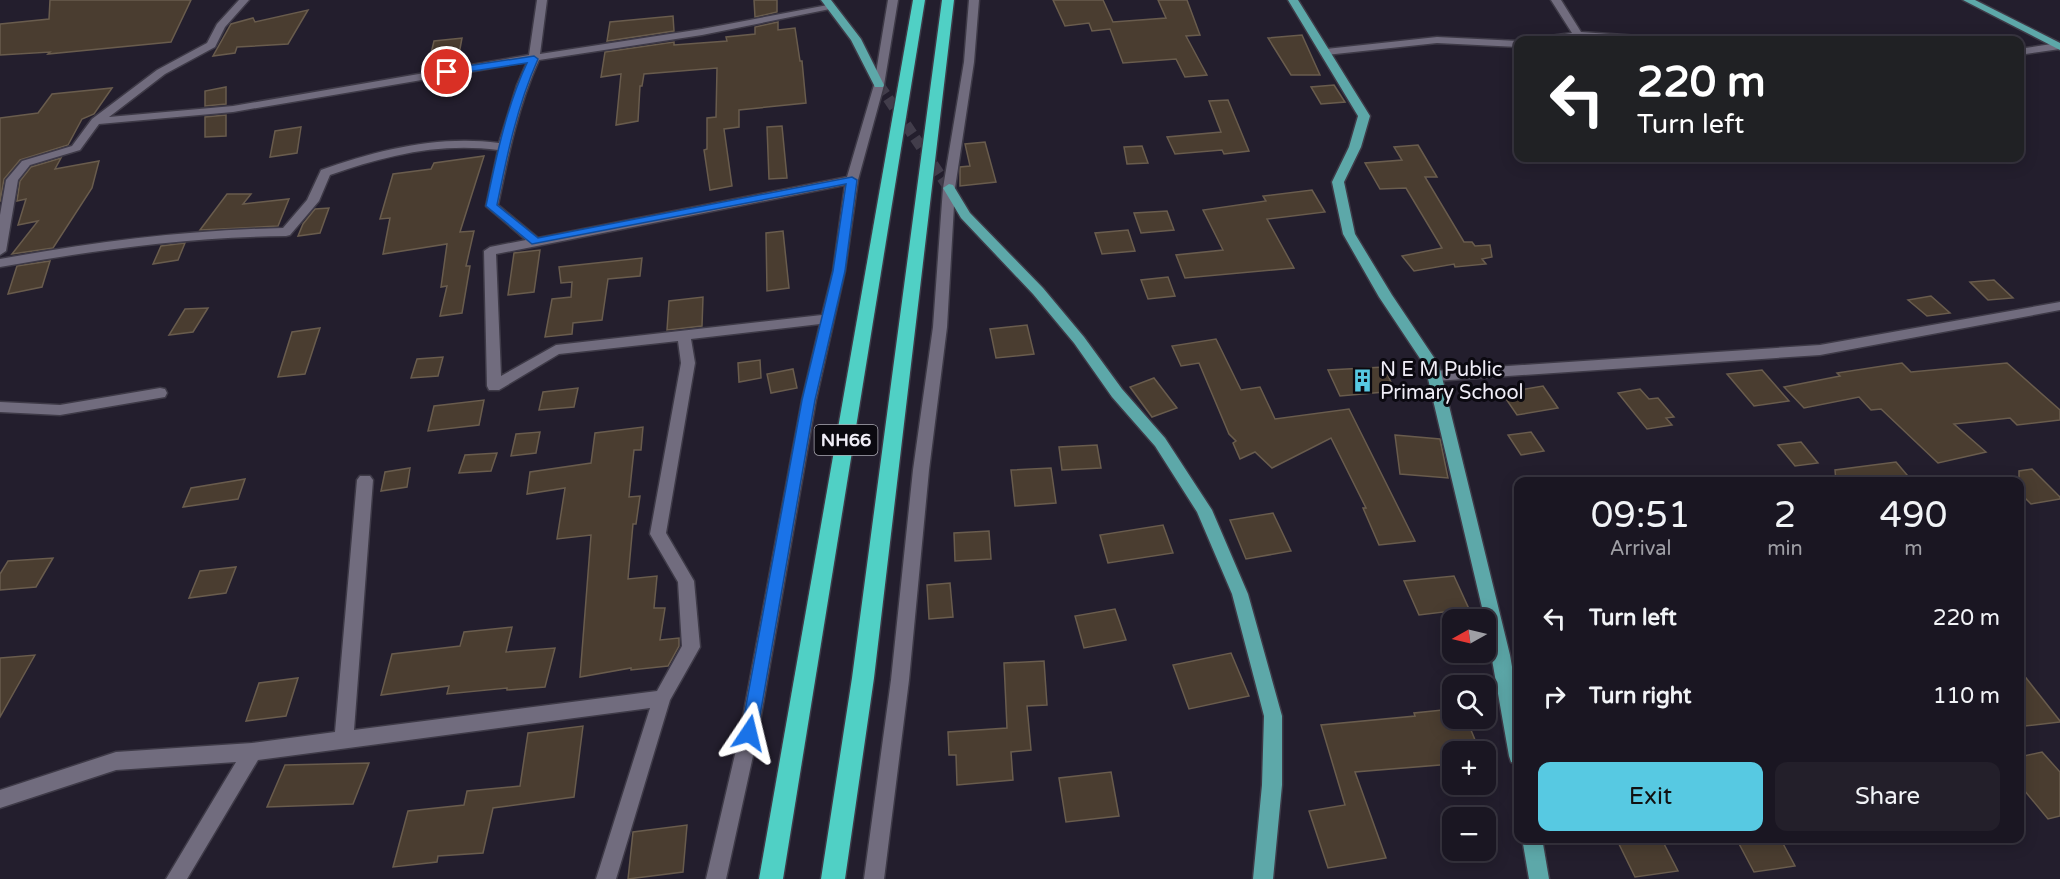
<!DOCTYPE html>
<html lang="en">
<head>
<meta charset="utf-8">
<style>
	:root { --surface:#1a1622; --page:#231f2a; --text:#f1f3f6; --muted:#9f9fa5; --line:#383540; --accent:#57c9e2 }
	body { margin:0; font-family:"Varela Round",sans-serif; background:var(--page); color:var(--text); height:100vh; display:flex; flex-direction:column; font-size:22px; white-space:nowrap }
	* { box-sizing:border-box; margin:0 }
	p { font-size:20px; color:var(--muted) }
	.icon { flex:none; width:33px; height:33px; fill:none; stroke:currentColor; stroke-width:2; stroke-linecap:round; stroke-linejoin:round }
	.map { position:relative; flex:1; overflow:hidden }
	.side { position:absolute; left:1514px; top:477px; width:510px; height:366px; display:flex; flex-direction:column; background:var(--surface); border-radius:12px; box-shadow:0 3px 15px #0003,0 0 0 2px var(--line) }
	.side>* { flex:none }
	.banner { position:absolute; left:1514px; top:36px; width:510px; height:126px; border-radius:12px; box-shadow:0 3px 15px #0003,0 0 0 2px var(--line); background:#202124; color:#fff; overflow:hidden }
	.needle { width:39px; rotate:262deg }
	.buttons { position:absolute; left:1442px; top:609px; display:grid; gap:12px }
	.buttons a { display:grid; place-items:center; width:54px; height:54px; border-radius:12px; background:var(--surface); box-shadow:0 3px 15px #0003,0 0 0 2px var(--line); font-size:30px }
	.pin { position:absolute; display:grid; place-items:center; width:51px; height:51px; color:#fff; margin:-26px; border:3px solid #fff; border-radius:50%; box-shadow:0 2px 6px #0007 }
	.me { position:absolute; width:66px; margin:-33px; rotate:10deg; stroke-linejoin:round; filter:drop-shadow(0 0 4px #0008) }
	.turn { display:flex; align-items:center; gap:21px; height:126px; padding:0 24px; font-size:27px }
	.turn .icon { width:78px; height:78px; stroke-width:2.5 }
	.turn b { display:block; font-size:42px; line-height:51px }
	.eta { display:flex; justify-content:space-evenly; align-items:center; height:102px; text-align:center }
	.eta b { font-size:36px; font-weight:600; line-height:42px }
	.cta { display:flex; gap:12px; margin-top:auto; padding:12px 24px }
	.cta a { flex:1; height:69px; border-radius:12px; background:var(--accent); color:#111; font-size:24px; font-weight:600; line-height:69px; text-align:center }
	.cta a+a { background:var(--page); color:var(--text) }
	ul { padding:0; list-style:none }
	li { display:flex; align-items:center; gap:18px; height:78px; padding:0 24px }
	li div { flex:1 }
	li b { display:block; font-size:22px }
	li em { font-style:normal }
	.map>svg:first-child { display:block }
	.building { fill:#4a3d30; stroke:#695c4d; stroke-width:1.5 }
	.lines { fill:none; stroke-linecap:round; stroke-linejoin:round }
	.major-tunnel { stroke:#423d4b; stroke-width:11; stroke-dasharray:11 5; stroke-linecap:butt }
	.minor-casing { stroke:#3e3a47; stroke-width:3 }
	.major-casing { stroke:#3e3a47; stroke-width:3 }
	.highway-casing { stroke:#3e3a47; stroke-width:3 }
	.minor { fill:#716c7e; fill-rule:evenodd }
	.major { fill:#5da8a9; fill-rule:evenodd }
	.highway { fill:#50d0c5; fill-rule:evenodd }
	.route { fill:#1a73e8; stroke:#114b97; stroke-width:1.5 }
	.labels { text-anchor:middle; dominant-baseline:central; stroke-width:6; stroke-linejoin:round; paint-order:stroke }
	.shield { fill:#0b0910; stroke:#aba9b2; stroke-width:1.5 }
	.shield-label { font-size:18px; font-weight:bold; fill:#f0edf7 }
	.poi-label { font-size:20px; fill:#f0edf7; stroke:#0b0910; text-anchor:start }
</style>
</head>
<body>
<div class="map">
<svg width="2060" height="879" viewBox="0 0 2060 879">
	<rect width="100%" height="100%" fill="#231e2d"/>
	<g class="building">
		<path d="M50 0H191L171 42 48 54 50 52 0 55V24L49 19Z"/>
		<path d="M754 0H777V12L755 17Z"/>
		<path d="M1053 0H1103L1113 22 1166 18 1158 0H1187L1200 35 1186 36 1207 75 1185 77 1176 59 1123 63 1110 29 1092 31 1089 23 1065 26Z"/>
		<path d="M308 10 288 44 237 47 235 53 213 56 231 24 253 18 255 22Z"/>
		<path d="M673 16 674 31 607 41 610 22Z"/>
		<path d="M778 22V30L795 28 800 61H802L806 103 739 110V127L724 129 732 186 710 190 704 150 707 149V118L716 117 717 68 644 74 642 86H640L638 121 616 125 621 74 601 77 605 52 674 42V45L727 41 726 37 755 34V27Z"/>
		<path d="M1302 35 1320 75H1291L1268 38Z"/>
		<path d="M462 38 457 65 427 70 434 41Z"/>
		<path d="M1334 85 1345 102 1321 104 1311 87Z"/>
		<path d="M226 87V104L205 106V91Z"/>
		<path d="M112 88 94 114 82 119 68 145 20 160 4 179 0 202V118L38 113 52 94Z"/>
		<path d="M1228 100 1249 151 1224 154 1222 150 1175 154 1167 137 1221 132 1209 101Z"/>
		<path d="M226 115V136L205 137V117Z"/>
		<path d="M782 126 787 178 769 179 767 127Z"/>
		<path d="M301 127 297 153 270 157 275 131Z"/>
		<path d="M985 142 996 182 960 186V167L970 166 965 144Z"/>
		<path d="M1418 145 1437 177H1425L1464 242H1472L1475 246 1490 245 1492 257 1482 259 1486 264 1455 267 1454 264 1414 271 1402 256 1442 248 1406 188 1380 189 1365 163 1402 160 1394 147Z"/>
		<path d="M1142 146 1148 163 1127 164 1124 147Z"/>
		<path d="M484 156 460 232 474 231 466 266H470L462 313 440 316 447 286 441 287 447 244 383 254 390 218 380 219 393 174 431 169 434 163Z"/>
		<path d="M61 158 55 169 99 161 92 188 53 248 12 254 38 221 18 225 26 199 17 201 20 181 31 167Z"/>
		<path d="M1312 190 1325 212 1267 219 1294 268 1185 278 1176 255 1223 250 1203 210 1266 201 1263 196Z"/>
		<path d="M227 194H251L243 204 289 199 278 226 200 230Z"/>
		<path d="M329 208 320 233 298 236 303 224 315 209Z"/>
		<path d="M1167 211 1174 230 1141 233 1134 213Z"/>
		<path d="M1128 230 1135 251 1102 254 1095 233Z"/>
		<path d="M783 231 789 288 767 291 766 233Z"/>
		<path d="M185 243 178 260 153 264 161 246Z"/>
		<path d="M540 250 534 292 508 295 514 253Z"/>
		<path d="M642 258 640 276 608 279 602 320 573 323 572 334 545 337 552 299 571 297 572 282 561 283 559 267Z"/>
		<path d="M50 261 42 287 8 294 17 266Z"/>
		<path d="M1168 277 1175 296 1148 299 1141 280Z"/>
		<path d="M1994 280 2013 298 1988 300 1970 282Z"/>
		<path d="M1931 296 1950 313 1927 316 1908 300Z"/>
		<path d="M703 297 702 326 667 330 669 301Z"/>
		<path d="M208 308 193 332 169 335 185 309Z"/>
		<path d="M1027 325 1034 354 996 358 990 329Z"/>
		<path d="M320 328 305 374 278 377 292 332Z"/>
		<path d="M1216 339 1241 390 1260 387 1275 419 1349 409 1415 541 1379 545 1363 508H1366L1331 438 1272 468 1255 452 1240 459 1233 443 1236 441 1229 434 1199 363 1181 366 1172 346Z"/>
		<path d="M443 357 438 376 411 378 417 359Z"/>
		<path d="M760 360 761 378 739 382 738 363Z"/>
		<path d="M1902 363 1911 372 2007 363 2060 410V420L2017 425 2010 418 1954 424 1986 452 1938 463 1881 409 1871 410 1859 397 1804 408 1784 387 1840 376 1837 373Z"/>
		<path d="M1384 367 1395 391 1340 396 1328 370Z"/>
		<path d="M793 369 797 388 771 393 767 374Z"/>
		<path d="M1762 370 1789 401 1754 406 1727 374Z"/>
		<path d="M1154 378 1177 408 1152 417 1130 387Z"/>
		<path d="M1543 386 1558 408 1517 415 1502 393Z"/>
		<path d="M578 388 574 407 539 410 543 392Z"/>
		<path d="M1640 389 1649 399 1658 398 1674 417 1666 418 1672 425 1647 429 1618 393Z"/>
		<path d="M484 400 479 425 428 431 434 406Z"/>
		<path d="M643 427 641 450H634L629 497 640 496 636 524H633L628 579 657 576 654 608H665L660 640 679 638V646L668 666 631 670V668L580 677 591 535 557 539 565 488 527 494 530 472 591 463 595 433Z"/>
		<path d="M540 432 536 453 511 456 516 434Z"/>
		<path d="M1531 432 1544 451 1521 455 1508 435Z"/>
		<path d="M1395 435 1440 439 1448 478 1400 474Z"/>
		<path d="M1801 442 1818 463 1795 466 1778 445Z"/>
		<path d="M1097 445 1101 468 1062 470 1059 447Z"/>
		<path d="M497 453 491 471 459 473 465 455Z"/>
		<path d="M1896 462 1913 482H1836L1835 470Z"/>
		<path d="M410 468 407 487 381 491 385 472Z"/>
		<path d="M1051 468 1056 503 1015 506 1011 470Z"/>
		<path d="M2032 469 2060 497V499L2031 504 2019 492V471Z"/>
		<path d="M245 479 238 499 183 507 191 488Z"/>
		<path d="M1273 513 1291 551 1246 559 1230 520Z"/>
		<path d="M1163 525 1173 553 1108 563 1100 535Z"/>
		<path d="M989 531 991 559 955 561 954 533Z"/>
		<path d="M53 558 36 587 0 590V574L8 561Z"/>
		<path d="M236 567 226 593 189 598 200 571Z"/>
		<path d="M1454 576 1469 609 1419 615 1404 581Z"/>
		<path d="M950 583 953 617 929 619 927 585Z"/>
		<path d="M1115 609 1126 640 1084 648 1075 616Z"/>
		<path d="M512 627 506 652 555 648 545 687 507 690V688L447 694 449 686 381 695 392 654 460 646 464 632Z"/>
		<path d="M1231 653 1249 696 1189 709 1173 665Z"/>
		<path d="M35 655 0 717V658Z"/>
		<path d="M1044 661 1047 705 1027 706 1031 750 1011 752 1013 780 957 785 956 755H949L948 732 1007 728 1004 663Z"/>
		<path d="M2019 669 2060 721V722L2025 726 2019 719Z"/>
		<path d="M298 678 286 716 246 721 259 683Z"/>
		<path d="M1452 709V718H1466L1480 752H1452V764L1355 772 1386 858 1328 868 1309 811 1345 805 1321 725 1415 716 1414 713Z"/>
		<path d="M583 726 574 797 493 808 483 853 438 856 437 862 393 867 408 811 464 805 467 791 520 786 528 733Z"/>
		<path d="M2042 752 2060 772V816L2048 819 2019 784V757Z"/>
		<path d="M369 763 353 804 267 807 285 765Z"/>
		<path d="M1111 772 1119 816 1066 822 1059 778Z"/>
		<path d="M687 825 683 872 628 879 633 832Z"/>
		<path d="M1616 838H1661L1678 871 1635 877Z"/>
		<path d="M1736 838H1780L1795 866 1754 872Z"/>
	</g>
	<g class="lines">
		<path class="major-tunnel" d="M879 85 949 188"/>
		<defs>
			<g id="minor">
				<path d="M239 0H249L225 27 215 47 165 74 109 117 233 106 529 55 537 0H547L540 54 702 29 833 4V8L830 9 702 35 539 60C518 106 508 156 498 205L538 238 847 177 874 85 888 0H898L884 85 858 180 845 271 816 400 758 733 726 879H706L740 733 802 400 820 324 691 339 695 363 666 533 694 581 700 647 670 700 616 879H596L650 708 258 760 187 879H166L236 762 116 770 0 808V790L116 752 252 743 335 732 357 480 360 476H370L373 480 354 730 657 691 682 646 678 582 650 534 681 363 678 341 559 354 499 390H489L487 386 484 251 490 247 526 240 486 206 498 150C440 142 384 156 330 175L319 201 290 235 286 236C189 237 95 250 0 267V259C94 242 187 230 283 228L307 200 321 170C378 150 438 135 499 143L517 85 527 62 233 112 99 124 80 150 30 165 18 180 6 251 0 255V215L6 180 22 161 72 146 92 119 157 70 207 43 217 24ZM845 185 833 271 822 315 556 345 501 376 496 254Z"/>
				<path d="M969 0H979L974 62 955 188 947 327 929 470 909 680 884 879H864L891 680 913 470 933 327 943 188 964 62Z"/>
				<path d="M1551 0H1561L1581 32 1653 37 1658 40 1578 38 1538 40 1543 37 1572 33Z"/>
				<path d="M1437 37 1518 41V47L1437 43 1326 55 1321 52 1326 49Z"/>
				<path d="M2058 43 2060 49 2019 55V49Z"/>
				<path d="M2060 302V310L1820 355 1435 381 1428 376 1435 371 1820 345Z"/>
				<path d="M160 388 165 389 167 393 165 397 60 415 0 412V402L60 405Z"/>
			</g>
			<g id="major">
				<path d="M821 0H831L861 39 884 85 883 87H875L851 40Z"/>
				<path d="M1288 0H1298L1370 116 1361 147 1344 182 1355 234 1392 295 1439 365 1510 655 1518 702V765L1511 762 1509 756 1485 620 1425 366 1379 297 1343 234 1332 182 1349 147 1358 116Z"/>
				<path d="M1963 0H1975L2060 43V50Z"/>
				<path d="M949 184 953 185 970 213 1043 288 1084 337 1122 389 1165 438 1212 510 1248 594 1282 716V785L1273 879H1253L1262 785 1264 716 1232 594 1197 512 1155 446 1112 397 1074 343 1033 294 961 218 943 188Z"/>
				<path d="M1522 838H1542L1549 879H1529Z"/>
			</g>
			<g id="highway">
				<path d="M913 0H925L783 879H759Z"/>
				<path d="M942 0H954L874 678 845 879H821L852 678Z"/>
			</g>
		</defs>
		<use href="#minor" class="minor-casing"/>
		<use href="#major" class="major-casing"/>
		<use href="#highway" class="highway-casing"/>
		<use href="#minor" class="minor"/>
		<use href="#major" class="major"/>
		<use href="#highway" class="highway"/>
	</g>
	<path class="route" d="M534 56 538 59C517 106 507 155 497 205L538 238 852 177 857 180 845 271 815 400 757 733 755 738 749 740 743 738 741 733 802 400 833 271 846 184 532 244 486 206C496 158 506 108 527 63L447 75 442 72 447 69Z"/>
	<defs>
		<symbol id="building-bare" viewBox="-9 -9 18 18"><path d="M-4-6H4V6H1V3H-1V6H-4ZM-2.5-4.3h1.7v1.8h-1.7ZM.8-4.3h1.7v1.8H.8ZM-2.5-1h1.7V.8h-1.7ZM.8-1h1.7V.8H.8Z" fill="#57c9e2" stroke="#0b0910" stroke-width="2.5" paint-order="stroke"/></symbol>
	</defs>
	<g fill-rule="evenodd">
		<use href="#building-bare" x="1346" y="364" width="33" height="33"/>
	</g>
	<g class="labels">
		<rect class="shield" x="814.5" y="425" width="63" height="30" rx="4.5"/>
		<g class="shield-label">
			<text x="846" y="440">NH66</text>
		</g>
		<g class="poi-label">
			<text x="1380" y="370">N E M Public<tspan x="1380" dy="23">Primary School</tspan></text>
		</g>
	</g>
</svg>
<div class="buttons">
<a><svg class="needle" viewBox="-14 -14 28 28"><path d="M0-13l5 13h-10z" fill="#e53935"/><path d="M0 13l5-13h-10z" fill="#9f9fa5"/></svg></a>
<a><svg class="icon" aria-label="search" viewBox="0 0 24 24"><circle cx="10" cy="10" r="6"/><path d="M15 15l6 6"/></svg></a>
<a>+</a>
<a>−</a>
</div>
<div class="pin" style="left:447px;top:72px;background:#d93025"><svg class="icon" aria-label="arrive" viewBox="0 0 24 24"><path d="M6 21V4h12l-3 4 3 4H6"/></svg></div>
<svg class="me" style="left:749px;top:733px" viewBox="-20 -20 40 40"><path d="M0-17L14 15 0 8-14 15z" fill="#1a73e8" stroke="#fff" stroke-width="4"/></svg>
<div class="banner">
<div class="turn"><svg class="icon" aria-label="left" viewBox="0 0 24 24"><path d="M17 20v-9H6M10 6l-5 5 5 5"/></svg><div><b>220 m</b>Turn left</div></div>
</div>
<section class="side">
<div class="eta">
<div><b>09:51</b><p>Arrival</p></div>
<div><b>2</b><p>min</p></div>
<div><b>490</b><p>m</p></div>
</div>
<ul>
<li><svg class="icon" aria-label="left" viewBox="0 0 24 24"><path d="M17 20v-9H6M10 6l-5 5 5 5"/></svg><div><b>Turn left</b></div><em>220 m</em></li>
<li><svg class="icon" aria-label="right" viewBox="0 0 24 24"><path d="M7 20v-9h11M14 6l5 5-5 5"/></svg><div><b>Turn right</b></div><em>110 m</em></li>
</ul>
<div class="cta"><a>Exit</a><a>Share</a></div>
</section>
</div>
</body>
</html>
